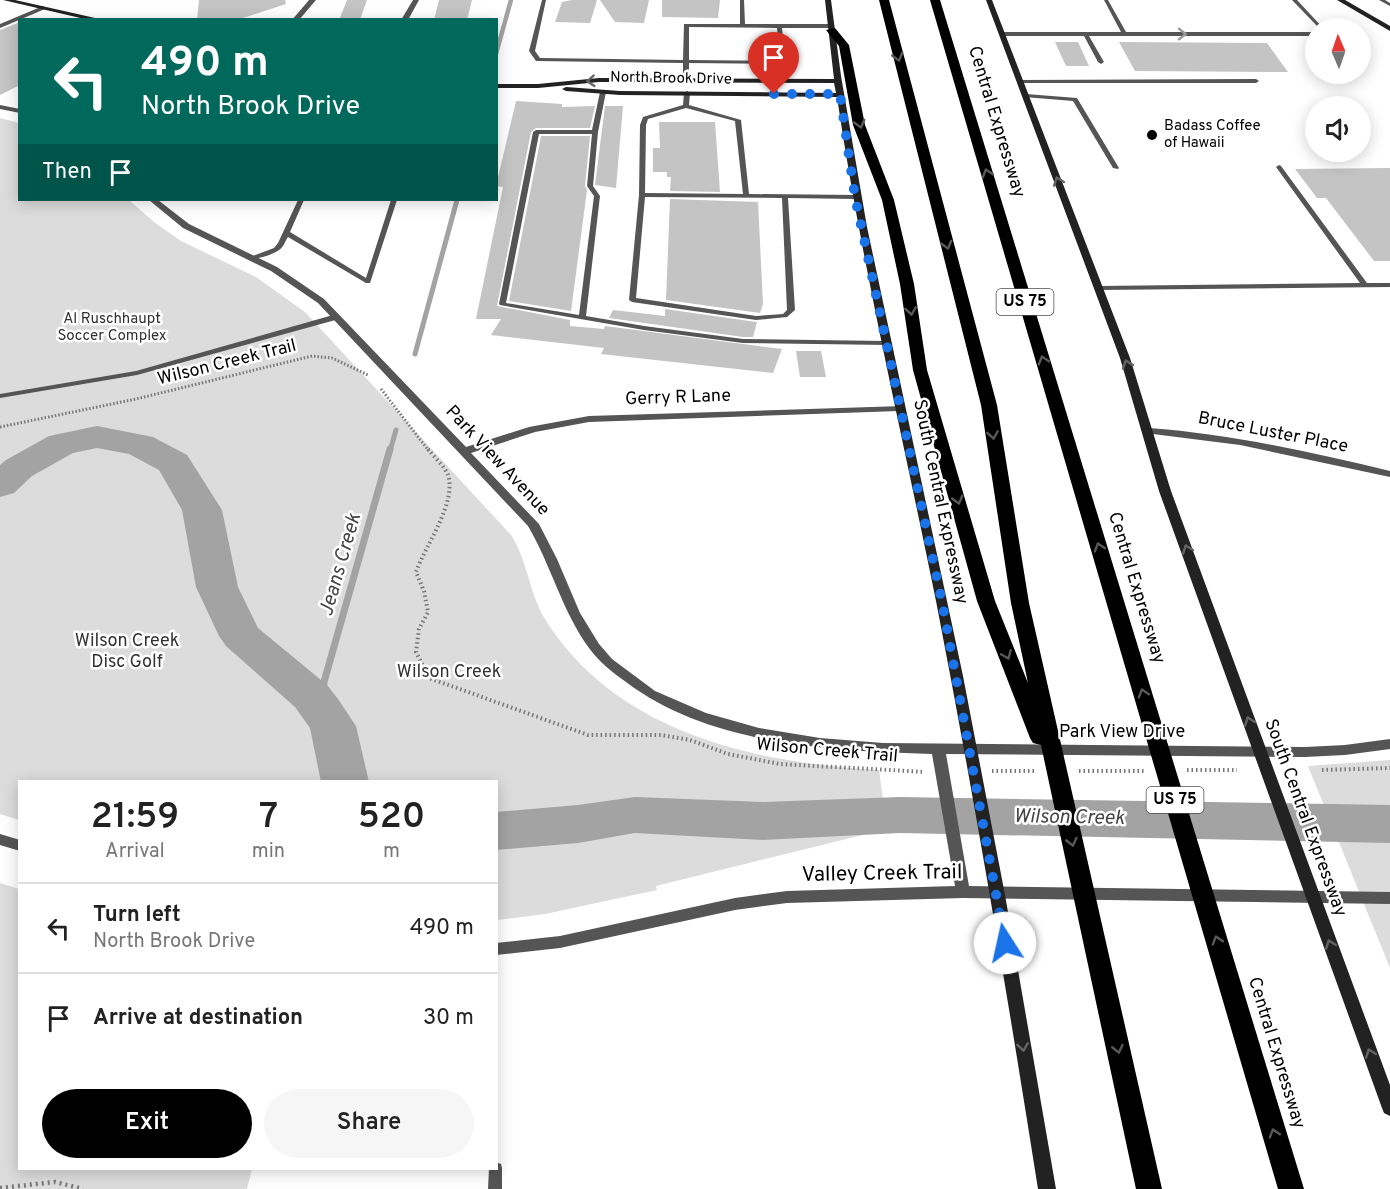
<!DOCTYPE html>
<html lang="en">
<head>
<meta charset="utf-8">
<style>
	:root { --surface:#fff; --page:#f6f6f6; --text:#222; --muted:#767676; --line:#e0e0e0; --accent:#000 }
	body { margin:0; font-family:Overpass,sans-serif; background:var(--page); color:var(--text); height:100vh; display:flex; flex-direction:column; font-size:22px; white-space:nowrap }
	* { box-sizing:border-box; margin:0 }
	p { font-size:20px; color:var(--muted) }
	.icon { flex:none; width:33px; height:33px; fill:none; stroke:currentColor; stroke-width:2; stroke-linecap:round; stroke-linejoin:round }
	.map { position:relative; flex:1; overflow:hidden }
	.sheet { position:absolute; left:18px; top:780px; width:480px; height:390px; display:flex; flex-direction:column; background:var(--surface); border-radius:0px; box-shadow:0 3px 15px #0003 }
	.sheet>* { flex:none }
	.hud { position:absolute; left:18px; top:18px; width:480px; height:183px; border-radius:0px; box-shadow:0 3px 15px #0003; background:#00695c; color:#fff; overflow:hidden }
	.needle { width:39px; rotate:358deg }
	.buttons { position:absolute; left:1305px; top:18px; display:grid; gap:12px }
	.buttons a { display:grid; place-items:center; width:66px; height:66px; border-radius:50%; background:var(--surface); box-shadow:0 3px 15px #0003; font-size:30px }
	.pin { position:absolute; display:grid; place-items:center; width:51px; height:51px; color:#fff; margin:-62px -26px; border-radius:50% 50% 50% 0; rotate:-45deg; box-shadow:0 0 6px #0007 }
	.pin .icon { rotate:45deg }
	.me { position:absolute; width:66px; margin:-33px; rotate:350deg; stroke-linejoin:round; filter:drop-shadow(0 0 4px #0008) }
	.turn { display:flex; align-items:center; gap:21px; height:126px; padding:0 24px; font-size:27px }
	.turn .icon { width:78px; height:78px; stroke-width:2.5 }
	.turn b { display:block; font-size:42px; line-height:51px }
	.then { display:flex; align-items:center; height:57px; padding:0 24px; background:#0003; gap:12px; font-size:22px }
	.eta { display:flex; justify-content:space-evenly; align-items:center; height:102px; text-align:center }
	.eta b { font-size:36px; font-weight:600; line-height:42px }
	.cta { display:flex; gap:12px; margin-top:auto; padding:12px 24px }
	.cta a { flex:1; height:69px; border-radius:36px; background:var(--accent); color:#fff; font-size:24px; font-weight:600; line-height:69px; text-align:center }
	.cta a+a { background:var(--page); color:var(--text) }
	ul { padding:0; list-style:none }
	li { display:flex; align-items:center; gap:18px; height:90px; padding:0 24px; border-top:2px solid var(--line) }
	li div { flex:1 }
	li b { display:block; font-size:22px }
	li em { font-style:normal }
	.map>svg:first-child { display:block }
	.green { fill:#dcdcdc }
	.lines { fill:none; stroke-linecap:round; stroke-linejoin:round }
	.stream-far2 { stroke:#a3a3a3; stroke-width:4.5 }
	.stream-far1 { stroke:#a3a3a3; stroke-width:5 }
	.stream { stroke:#a3a3a3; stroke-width:7 }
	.river { fill:#a3a3a3; fill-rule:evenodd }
	.building { fill:#c4c4c4 }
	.path-far2 { stroke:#777; stroke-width:3; stroke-dasharray:1.5 2; stroke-linecap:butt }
	.path-far1 { stroke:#777; stroke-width:4; stroke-dasharray:1.5 3; stroke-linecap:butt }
	.path { stroke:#777; stroke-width:4.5; stroke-dasharray:2 4; stroke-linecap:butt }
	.lane { fill:#555; fill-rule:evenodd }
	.street { fill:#555; fill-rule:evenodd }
	.secondary { fill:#222; fill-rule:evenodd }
	.highway { fill:#000; fill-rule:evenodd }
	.oneway { stroke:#999 }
	.oneway2 { stroke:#595959 }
	.oneway3 { stroke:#646464 }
	.route { stroke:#1a73e8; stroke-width:10; stroke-dasharray:0 18 }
	.poi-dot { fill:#000; stroke:#fff; stroke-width:2 }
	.labels { text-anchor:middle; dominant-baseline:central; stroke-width:5; stroke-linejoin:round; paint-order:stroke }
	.far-street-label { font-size:15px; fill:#000; stroke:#fff }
	.far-poi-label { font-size:15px; fill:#000; stroke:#fff; text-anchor:start }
	.far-park-label { font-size:15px; fill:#333; stroke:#fff }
	.shield { fill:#fff; stroke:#4c4c4c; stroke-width:1.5 }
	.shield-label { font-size:16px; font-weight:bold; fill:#000 }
	.street-label { font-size:18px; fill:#000; stroke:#fff }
	.park-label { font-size:18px; fill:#333; stroke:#fff }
	.water-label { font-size:20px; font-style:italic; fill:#444; stroke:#fff }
	.near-street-label { font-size:21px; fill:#000; stroke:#fff }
</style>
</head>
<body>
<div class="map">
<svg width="1390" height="1189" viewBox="0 0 1390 1189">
	<rect width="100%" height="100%" fill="#fff"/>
	<g class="green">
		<path d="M0 118 19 123 20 200H129L154 222 181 241 256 277 305 312 511 535C528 561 529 593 545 619 616 733 755 763 879 770L887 829 656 886 657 890 545 914 497 920 496 782H20L19 820 0 814Z"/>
		<path d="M1390 760V968L1308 766Z"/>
		<path d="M0 883 19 889 20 1168 252 1169 247 1189H0Z"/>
	</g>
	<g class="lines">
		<path class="stream-far2" d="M496 54 511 0"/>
		<g class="stream-far1">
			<path d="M415 354 457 200"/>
			<path d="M390 451 396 430"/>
		</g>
		<path class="stream" d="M322 710 324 682 390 449"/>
		<g class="river">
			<path d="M97 426 153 437 187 455 222 510 238 587 258 628 327 685 338 699 356 726 369 782H321L310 728 295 707 226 646 219 636 196 587 182 510 159 470 129 454 97 448 73 453 32 476 14 493 0 497V465L6 460 49 436Z"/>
			<path d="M635 797 763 802 900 797 1390 805V843L900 833 763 840 635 833 578 843 496 850V812L578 805Z"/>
		</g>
	</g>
	<g class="building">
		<path d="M199 0H285L286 4 237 20H197Z"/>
		<path d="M347 0H367L360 20H339Z"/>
		<path d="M439 0H472L467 20H434Z"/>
		<path d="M572 0H597L590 23 555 22 562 2Z"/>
		<path d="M600 0H649L644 23 615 22Z"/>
		<path d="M662 0H720L718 18 662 17Z"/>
		<path d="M20 22V85L0 95V30Z"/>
		<path d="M1055 42H1078L1089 66H1066Z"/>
		<path d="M1119 42 1267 43 1288 72 1135 71Z"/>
		<path d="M516 101 562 104V107L595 106 590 128H536L531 132 497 306 570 320V326L604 329 605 326 782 349 773 373 601 354 604 348 491 335 501 319H476L503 187 496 186Z"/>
		<path d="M605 106H623L616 188 595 185Z"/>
		<path d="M659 122H715L720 192 670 191 671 177H667V172H653V148H660Z"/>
		<path d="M541 136H590L585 186 587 190 571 311 509 301Z"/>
		<path d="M1390 168V261H1374L1326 198H1317L1295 169Z"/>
		<path d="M670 199 758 202 763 304 760 313 666 300Z"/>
		<path d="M665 309 756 322H757L753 337H743L609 318 613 310 665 316Z"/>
		<path d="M796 351H821L826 377H800Z"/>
	</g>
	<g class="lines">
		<g class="path-far2">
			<path d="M381 389 429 451"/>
			<path d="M0 427 136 399 312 356 332 358 368 375"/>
		</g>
		<g class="path-far1">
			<path d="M428 449C434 457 445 467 448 475 457 503 425 546 416 572L424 591 428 612 419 629 416 652 429 678 588 735H661L690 740 728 754 780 764 925 772"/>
			<path d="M1187 770H1237"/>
			<path d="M1322 770 1390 768"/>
			<path d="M992 771H1036"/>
			<path d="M1079 771H1144"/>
		</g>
		<path class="path" d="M0 1188 55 1182 83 1189"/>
		<g class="lane">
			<path d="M542 0H546L535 51 540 58 683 60 684 24H740V0H744L745 24H830L833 26 830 28H782L785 64 689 63V80L686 82 683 80V63L536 61 529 51ZM689 27 777 28 780 61 689 60Z"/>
			<path d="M1104 0H1108L1126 32H1316V36H1089L1104 62 1101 64 1098 62 1084 36H1002L999 34 1002 32H1121Z"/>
			<path d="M1292 0H1297L1323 28H1319Z"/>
			<path d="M1379 0H1385L1390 3V6Z"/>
			<path d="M1020 80 1256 79 1259 81 1256 83H1018L1017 82Z"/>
			<path d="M603 90 606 92 598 132 593 186 600 196 586 316 644 326 743 339 885 341H888V345L743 343 644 330 500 305 499 304 533 132 536 130H592L600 92ZM539 134H592L587 186 594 196 579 315 506 303Z"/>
			<path d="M687 91 690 93 689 105 741 120 749 194 855 195 858 197 855 199 788 198 795 310 787 317 756 320 632 302 629 300 639 195 640 125 643 117 683 105 684 93ZM686 108 735 121 743 194 645 193 646 125 648 119ZM645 197 782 198 787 310 783 314 756 316 636 298Z"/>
			<path d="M1026 94 1077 98 1119 168 1118 169 1113 168 1073 101 1024 97V95Z"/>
			<path d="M0 105 20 109V113L0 109Z"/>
			<path d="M1279 165 1281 166 1367 283H1390V287L1099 290 1096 288 1099 286 1360 283 1276 167Z"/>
			<path d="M298 200H304L290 232 366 278 391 200H397L370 283H366L288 237C285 241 284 247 279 250 272 255 258 259 250 259V257L274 248 278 243Z"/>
			<path d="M333 315H339L340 317 339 319 137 375 0 398V394L136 371Z"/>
			<path d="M496 1162 501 1164 502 1168V1189H488L489 1168H496Z"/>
		</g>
		<g class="street">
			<path d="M309 0H316L299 20H292Z"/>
			<path d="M413 0H419L408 20H401Z"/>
			<path d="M43 6 46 8 45 9 0 28V24Z"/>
			<path d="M149 200H158L189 224 277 267 324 299 466 447 529 427 589 416 903 406 904 408 903 410 899 411 589 422 535 432 471 453 539 524 557 559 580 613 599 644 612 659 655 691 706 713 759 728 820 738 883 743 1305 747 1345 745 1390 739V749L1345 755 1305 757 946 754 969 886 1390 892V904L963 898 787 903 735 910 560 948 496 955V943L560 936 735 898 787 891 955 886 932 754C831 751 709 745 626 682 612 672 599 662 589 648 562 611 551 565 528 526L318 303 271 271 183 228Z"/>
			<path d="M1149 428C1231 434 1310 452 1390 471V477L1240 445 1145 433 1144 431 1145 429Z"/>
			<path d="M0 834 20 840V851L0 845Z"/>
		</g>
		<g class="secondary">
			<path d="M3 0H15L104 20H89Z"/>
			<path d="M825 0H831L841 76 867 227 963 676 1005 895 1056 1189H1038C1007 992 974 796 936 601 902 433 862 267 837 97L620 95 566 91 562 89 566 87 620 91 836 93 834 83 599 82 538 88H496V84H538L599 78 834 79Z"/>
			<path d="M986 0H992L1130 358 1171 491 1390 1085V1116L1384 1113 1382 1108 1159 491 1120 358Z"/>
			<path d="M1337 0H1345L1390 26V31Z"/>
		</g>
		<g class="highway">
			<path d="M879 0H889L997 405 1029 603 1162 1189H1136L1041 745 1033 743 1030 738 977 601 913 370 900 284 882 200 853 125 839 46 826 30 835 28 849 45 865 125 894 200 914 284 927 370 995 601 1028 683 1011 603 981 405Z"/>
			<path d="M930 0H940L1304 1189H1278Z"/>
		</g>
	</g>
	<defs><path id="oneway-chevron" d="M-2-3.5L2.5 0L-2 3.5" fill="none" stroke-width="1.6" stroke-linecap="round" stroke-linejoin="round" transform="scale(1.5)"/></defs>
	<use class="oneway" href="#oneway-chevron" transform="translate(1182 34)"/>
	<g class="oneway2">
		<use href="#oneway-chevron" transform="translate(898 57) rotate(75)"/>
		<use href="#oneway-chevron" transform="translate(860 124) rotate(75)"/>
		<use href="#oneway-chevron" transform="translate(987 173) rotate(-107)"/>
		<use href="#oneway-chevron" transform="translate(947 245) rotate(75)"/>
		<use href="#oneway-chevron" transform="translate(911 311) rotate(81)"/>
		<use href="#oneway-chevron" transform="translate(1043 360) rotate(-107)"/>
		<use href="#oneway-chevron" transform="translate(993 435) rotate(81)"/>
		<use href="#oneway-chevron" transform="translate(958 500) rotate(75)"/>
		<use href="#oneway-chevron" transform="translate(1099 547) rotate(-107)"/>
		<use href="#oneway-chevron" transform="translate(1007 655) rotate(68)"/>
		<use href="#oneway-chevron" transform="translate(1143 693) rotate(-107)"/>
		<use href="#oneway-chevron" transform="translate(1072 842) rotate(77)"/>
		<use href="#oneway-chevron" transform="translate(1217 940) rotate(-107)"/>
		<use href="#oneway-chevron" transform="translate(1118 1049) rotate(77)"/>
		<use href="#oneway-chevron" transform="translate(1274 1133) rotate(-107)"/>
	</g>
	<g class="oneway3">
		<use href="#oneway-chevron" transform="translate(591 81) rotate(176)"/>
		<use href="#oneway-chevron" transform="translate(1058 181) rotate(-111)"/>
		<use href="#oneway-chevron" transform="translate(1127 364) rotate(-109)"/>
		<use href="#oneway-chevron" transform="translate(1187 549) rotate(-110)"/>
		<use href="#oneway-chevron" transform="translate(1249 721) rotate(-110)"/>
		<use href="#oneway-chevron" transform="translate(1330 944) rotate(-110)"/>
		<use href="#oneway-chevron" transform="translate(1023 1047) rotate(81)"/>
		<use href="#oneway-chevron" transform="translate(1370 1053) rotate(-110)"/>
	</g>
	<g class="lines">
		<path class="route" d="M774 94H840L855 197 942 602 1005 943"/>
	</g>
	<circle class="poi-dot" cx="1152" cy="135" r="6"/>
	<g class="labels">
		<g class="far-street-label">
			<text transform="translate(671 79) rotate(1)">North Brook Drive</text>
		</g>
		<g class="far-poi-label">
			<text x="1164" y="126">Badass Coffee<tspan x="1164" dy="17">of Hawaii</tspan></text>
		</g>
		<g class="far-park-label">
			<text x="112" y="319">Al Ruschhaupt<tspan x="112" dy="17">Soccer Complex</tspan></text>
		</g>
		<g class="shield">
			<rect x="996.5" y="289" width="57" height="26" rx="4.5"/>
			<rect x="1146.5" y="787" width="57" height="26" rx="4.5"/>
		</g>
		<g class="shield-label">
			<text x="1025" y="302">US 75</text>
			<text x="1175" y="800">US 75</text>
		</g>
		<g class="street-label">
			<text transform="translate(996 122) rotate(73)">Central Expressway</text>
			<text transform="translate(227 363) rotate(-14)">Wilson Creek Trail</text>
			<text transform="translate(678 398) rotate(-2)">Gerry R Lane</text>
			<text transform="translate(1273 433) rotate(11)">Bruce Luster Place</text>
			<text transform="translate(497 461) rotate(47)">Park View Avenue</text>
			<text transform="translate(940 502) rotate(78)">South Central Expressway</text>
			<text transform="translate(1136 588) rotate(73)">Central Expressway</text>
			<text x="1122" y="732">Park View Drive</text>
			<text transform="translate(827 751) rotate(5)">Wilson Creek Trail</text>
			<text transform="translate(1305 818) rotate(70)">South Central Expressway</text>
			<text transform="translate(1276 1053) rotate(73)">Central Expressway</text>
		</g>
		<g class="park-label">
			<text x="127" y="641">Wilson Creek<tspan x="127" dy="21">Disc Golf</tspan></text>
			<text x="449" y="672">Wilson Creek</text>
		</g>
		<g class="water-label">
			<text transform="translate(341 565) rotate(-74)">Jeans Creek</text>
			<text transform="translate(1069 818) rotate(1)">Wilson Creek</text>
		</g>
		<g class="near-street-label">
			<text transform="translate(882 874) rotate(-1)">Valley Creek Trail</text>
		</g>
	</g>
</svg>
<div class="buttons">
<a><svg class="needle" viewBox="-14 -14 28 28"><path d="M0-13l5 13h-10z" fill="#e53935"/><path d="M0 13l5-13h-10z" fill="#767676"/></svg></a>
<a><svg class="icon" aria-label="sound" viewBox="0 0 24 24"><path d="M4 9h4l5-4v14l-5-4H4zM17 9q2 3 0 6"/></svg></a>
</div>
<div class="pin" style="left:774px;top:94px;background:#d93025"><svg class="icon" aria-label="arrive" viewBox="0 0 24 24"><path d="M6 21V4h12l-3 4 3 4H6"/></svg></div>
<svg class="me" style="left:1005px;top:943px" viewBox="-20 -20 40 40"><circle r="19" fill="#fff"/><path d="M0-13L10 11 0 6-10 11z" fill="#1a73e8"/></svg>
<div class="hud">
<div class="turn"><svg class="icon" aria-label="left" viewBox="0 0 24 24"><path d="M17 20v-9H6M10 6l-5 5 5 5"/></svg><div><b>490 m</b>North Brook Drive</div></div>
<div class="then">Then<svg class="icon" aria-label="arrive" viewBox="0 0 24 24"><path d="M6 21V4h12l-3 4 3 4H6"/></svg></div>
</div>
<section class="sheet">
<div class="eta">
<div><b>21:59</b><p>Arrival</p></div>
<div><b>7</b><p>min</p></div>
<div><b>520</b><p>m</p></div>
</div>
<ul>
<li><svg class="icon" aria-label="left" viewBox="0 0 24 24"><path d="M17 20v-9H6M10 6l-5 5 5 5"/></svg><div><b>Turn left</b><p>North Brook Drive</p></div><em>490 m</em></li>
<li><svg class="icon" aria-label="arrive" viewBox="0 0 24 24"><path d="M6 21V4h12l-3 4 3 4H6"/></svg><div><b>Arrive at destination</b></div><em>30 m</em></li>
</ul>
<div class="cta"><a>Exit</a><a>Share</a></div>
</section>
</div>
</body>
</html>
